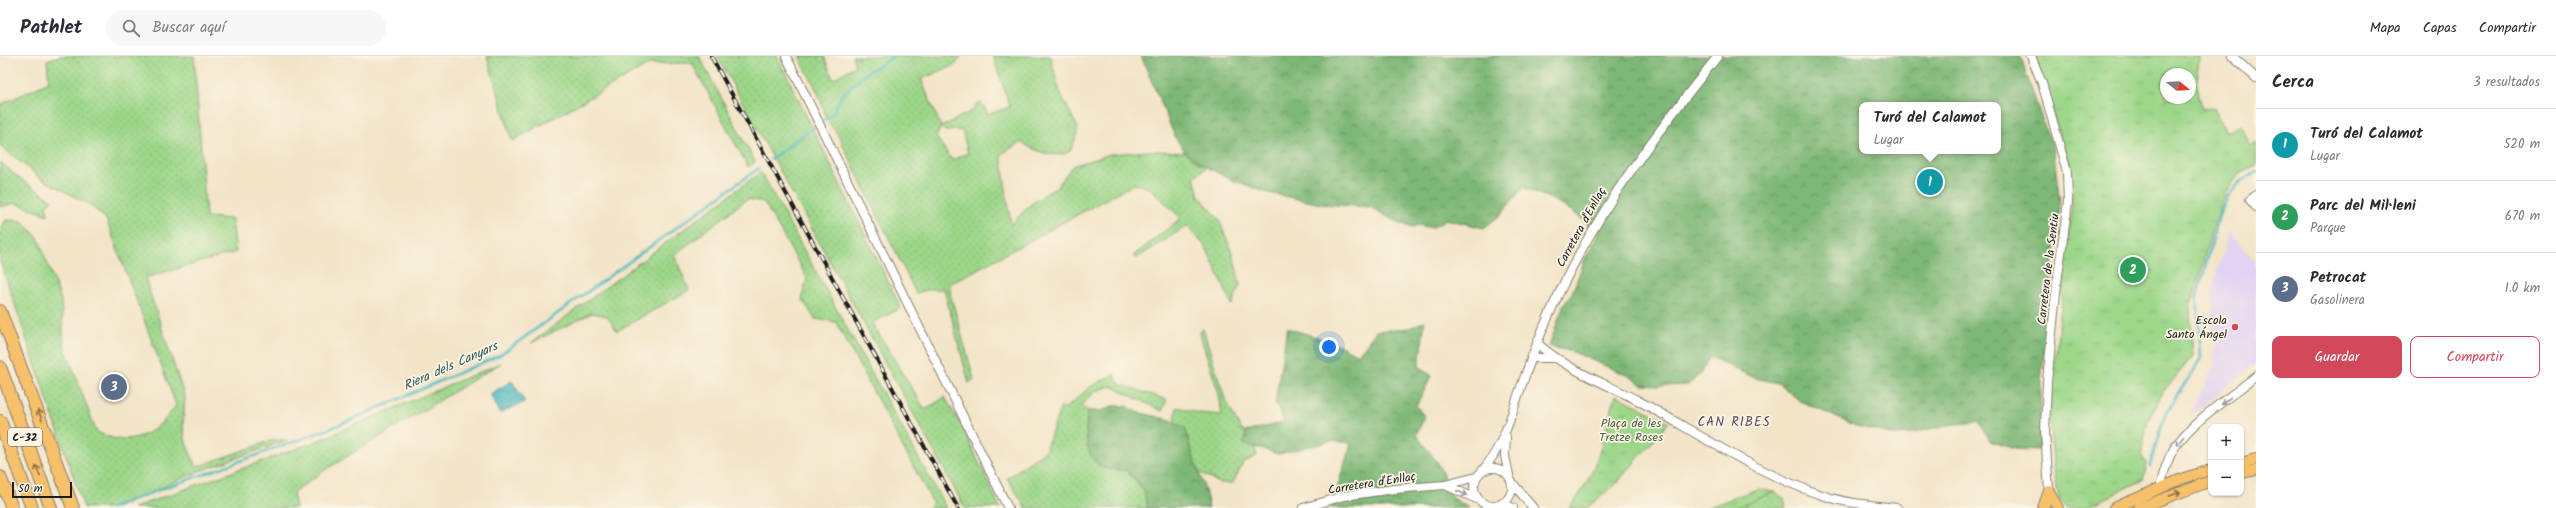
<!DOCTYPE html>
<html lang="es">
<meta charset="utf-8">
<style>
:root{--surface:#fff;--page:#f7f7f7;--text:#2b2b33;--muted:#7c7c81;--line:#e1e1e2;--accent:#d1495b}
body{margin:0;font-family:Kalam,sans-serif;background:var(--page);color:var(--text)}
.controls{position:absolute;right:12px;bottom:12px;display:grid;overflow:hidden;border-radius:8px;box-shadow:0 1px 3px #0004}
.controls button{width:36px;height:36px;display:grid;place-items:center;padding:0;border:0;border-bottom:1px solid var(--line);background:var(--surface);color:var(--text);font:20px sans-serif}
.compass{position:absolute;left:2160px;top:12px;width:36px;height:36px;border-radius:50%;background:var(--surface);box-shadow:0 1px 3px #0004;rotate:108deg}
.scale{position:absolute;left:12px;bottom:10px;width:60px;box-sizing:border-box;padding-left:4px;border:2px solid #1c1c1c;border-top:0;font-size:11px;line-height:14px;white-space:nowrap;color:#1c1c1c;-webkit-text-stroke:3px #fcf5e5;paint-order:stroke}
.you{position:absolute;left:1329px;top:291px;width:14px;height:14px;margin:-10px;border:3px solid #fff;border-radius:50%;background:#1a73e8;box-shadow:0 0 0 6px #1a73e833}
.badge{display:grid;place-items:center;width:26px;height:26px;border-radius:50%;background:var(--accent);color:#fff;font-size:13px;font-weight:700}
.pin{position:absolute;translate:-50% -50%;border:2px solid #fff;box-shadow:0 1px 4px #0006}
.popup{position:absolute;left:1859px;top:46px;width:142px;height:52px;box-sizing:border-box;display:grid;place-content:center;border-radius:8px;background:var(--surface);filter:drop-shadow(0 1px 3px #0005);font-size:13px;white-space:nowrap;color:var(--muted)}
.popup b{font-size:15px;color:var(--text)}
.popup::after{content:'';position:absolute;left:50%;top:100%;margin-left:-8px;border:8px solid transparent;border-top-color:var(--surface)}
.list{margin:0;padding:0;list-style:none}
h2{display:flex;justify-content:space-between;align-items:center;height:52px;margin:0;padding:0 16px;font-size:17px}
h2 small{font-size:13px;font-weight:400;color:var(--muted)}
.list li{display:grid;grid-template-columns:26px 1fr auto;gap:12px;align-items:center;box-sizing:border-box;height:72px;padding:0 16px;border-top:1px solid var(--line)}
.list b{display:block;font-size:15px;white-space:nowrap}
.list p{margin:0;font-size:13px;white-space:nowrap;color:var(--muted)}
.list em{font-size:13px;font-style:normal;color:var(--muted)}
.actions{display:flex;gap:8px;padding:12px 16px}
.actions a{flex:1;padding:9px 0;border:1px solid var(--accent);border-radius:8px;text-align:center;font-size:14px;color:var(--accent)}
.actions .main{background:var(--accent);color:#fff}
.icon{flex:none;width:22px;height:22px;fill:none;stroke:currentColor;stroke-width:2;stroke-linecap:round;stroke-linejoin:round}
.map{position:relative;flex:none;width:2256px;height:452px;overflow:hidden}
header{display:flex;align-items:center;gap:24px;box-sizing:border-box;height:56px;padding:0 20px;background:var(--surface);border-bottom:1px solid var(--line)}
header strong{font-size:19px}
nav{display:flex;gap:22px;margin-inline-start:auto;font-size:14px}
.search{width:280px;height:36px;background:var(--page);display:flex;align-items:center;gap:10px;box-sizing:border-box;padding:0 14px;border-radius:22px;color:var(--muted);font-size:15px}
main{display:flex}
aside{flex:1;background:var(--surface)}
.map>svg:first-child{display:block}
.built{fill:#e3d3f2}
.grass{fill:url(#grass-dots);stroke:#5c7a53;fill-rule:evenodd}
.forest{fill:url(#forest-crowns);stroke:#4d6a49;fill-rule:evenodd}
.park{fill:url(#park-tufts);stroke:#5c7a53;fill-rule:evenodd}
.water{fill:url(#water-waves);stroke:#336a6e}
.lines{fill:none;stroke-linecap:round;stroke-linejoin:round}
.stream{stroke:#4ab9c1;stroke-width:2.5}
.minor-casing{stroke:#878072;stroke-width:10}
.major-casing{stroke:#878072;stroke-width:12}
.highway-casing{stroke:#878072;stroke-width:14}
.minor{stroke:#fff;stroke-width:8}
.major{stroke:#f7c06b;stroke-width:10}
.highway{stroke:#f7c06b;stroke-width:12}
.rail-casing{stroke:#1c1c1c;stroke-width:4}
.rail{stroke:#fcf5e5;stroke-width:2.5;stroke-dasharray:8;stroke-linecap:butt}
.oneway{stroke:#999}
.oneway2{stroke:#8a6e44}
.poi-dot{fill:#d1495b;stroke:#fcf5e5;stroke-width:1.5}
.labels{text-anchor:middle;stroke-width:3.5;stroke-linejoin:round;paint-order:stroke}
.shield{fill:#fcf5e5;stroke:#5f5d58;stroke-width:1}
.shield-label{font-size:11px;font-weight:bold;fill:#1c1c1c}
.street-label{font-size:12px;fill:#1c1c1c;stroke:#fcf5e5}
.poi-label{font-size:12px;fill:#1c1c1c;stroke:#fcf5e5;text-anchor:end}
.park-label{font-size:12px;fill:#495d42;stroke:#fcf5e5}
.water-label{font-size:13px;font-style:italic;fill:#2e5b5e;stroke:#fcf5e5}
.neighbourhood-label{font-size:13px;letter-spacing:1px;fill:#5b475c;stroke:#fcf5e5}
</style>
<header>
<strong>Pathlet</strong>
<div class="search"><svg class="icon" aria-label="search" viewBox="0 0 24 24"><circle cx="10" cy="10" r="6"/><path d="M15 15l6 6"/></svg>Buscar aquí</div>
<nav><a>Mapa</a><a>Capas</a><a>Compartir</a></nav>
</header>
<main>
<div class="map">
<svg width="2256" height="452" viewBox="0 0 2256 452">
<defs>
<pattern id="grass-dots" width="8" height="8" patternUnits="userSpaceOnUse"><rect width="8" height="8" fill="#9dd78a"/><path d="M2 2h.1M6 6h.1" fill="none" stroke="#87b876" stroke-width="1.8" stroke-linecap="round"/></pattern>
<pattern id="forest-crowns" width="20" height="18" patternUnits="userSpaceOnUse"><rect width="20" height="18" fill="#7eb876"/><path d="M2 6a3 3 0 1 1 6 0M12 15a3 3 0 1 1 6 0" fill="none" stroke="#669560"/></pattern>
<pattern id="park-tufts" width="24" height="20" patternUnits="userSpaceOnUse"><rect width="24" height="20" fill="#9dd78a"/><path d="M3 7l-1-3M5 7V3M7 7l1-3M15 17l-1-3M17 17v-4M19 17l1-3" fill="none" stroke="#87b876"/></pattern>
<pattern id="water-waves" width="16" height="10" patternUnits="userSpaceOnUse"><rect width="16" height="10" fill="#4ab9c1"/><path d="M0 5q4-4 8 0t8 0" fill="none" stroke="#409ea5"/></pattern>
</defs>
<rect width="100%" height="100%" fill="#fcf5e5"/>
<filter id="ink" filterUnits="userSpaceOnUse"><feTurbulence type="fractalNoise" baseFrequency=".025" numOctaves="2"/><feDisplacementMap in="SourceGraphic" scale="8" xChannelSelector="R" yChannelSelector="G"/><feConvolveMatrix kernelMatrix="1 2 1 2 8 2 1 2 1" color-interpolation-filters="sRGB"/></filter>
<filter id="wash" filterUnits="userSpaceOnUse"><feTurbulence type="fractalNoise" baseFrequency=".012" numOctaves="4" result="noise"/><feDisplacementMap in="SourceGraphic" scale="16" xChannelSelector="R" yChannelSelector="G"/><feGaussianBlur stdDeviation="0.9" result="paint"/><feColorMatrix in="noise" values="0 0 0 0 0 0 0 0 0 0 0 0 0 0 0 0 0 1.4 0 .05"/><feComposite in="paint" operator="in"/></filter>
<g filter="url(#wash)">
<rect width="100%" height="100%" fill="#f2e4c7"/>
<path class="built" d="M2229,175L2256,207V307L2188,362L2213,312L2216,289L2212,234Z"/>
<path class="grass" d="M60,0H194L206,161L232,163L236,196L145,222L185,342L183,369L186,387L196,411L273,384H288L199,415L116,452H84L0,205V174L6,164L22,165L38,182L61,244L64,289L96,375C127,394 158,378 176,349L106,163L89,148L40,122L0,89V49L49,26L47,4Z
M487,0H699L755,106L748,111L692,7L650,8L512,85Z
M717,0H777L901,252L872,267L925,354L945,341L967,381L1000,452H965Z
M799,0H824L833,23L855,10L852,0H961L955,9L921,23L941,71L974,54L976,48L981,46L988,58L1010,51L993,0H1050L1060,37L1078,72C1076,78 1075,87 1071,93C1062,106 1032,94 1022,86L1001,98L1011,169L1031,148L1058,130L1072,110L1110,98L1149,95L1200,96L1212,107L1194,121L1199,140L1219,163L1234,202L1240,229L1232,249L1206,191L1187,170L1137,202L1133,200L1181,162L1150,132L1134,128L950,228V237L974,323L969,327L944,233H931L916,237L836,75C826,67 825,56 821,45C816,30 806,15 799,0ZM941,71L945,75L962,74L968,97L952,104L936,81Z
M0,106L19,122L52,144L46,149L48,159L15,147L0,151Z
M761,116L946,452H928L933,447L836,266L815,263L802,243L807,222L764,146L747,143L674,199L689,234L617,275L607,260L592,257L531,287Z
M1203,273L1225,343L1241,374L1251,378L1257,400L1243,406L1233,427H1219L1196,414L1174,369L1177,351L1199,357L1222,359L1219,338L1201,282L1200,275Z
M501,307L325,414L293,437L296,452H133L312,387Z
M1114,318L1119,328L1167,344L1162,355L1111,330L1096,335L1082,349L1092,359L1146,439L1151,452H1026L1007,422L1045,395L1061,351L1066,352L1090,331Z
M1774,436L1784,442L1786,452H1734Z"/>
<path class="forest" d="M1141,0H2020L2046,75L2053,90L2060,147L2041,325L2039,394L2015,393L1990,385L1979,366L1946,369L1911,378L1894,379L1856,370L1800,345L1778,327L1755,322L1710,301L1699,319L1688,329L1659,330L1643,329L1627,319L1573,296L1549,290L1563,250L1572,237L1585,203L1599,177C1572,154 1557,143 1523,132L1499,160L1484,172L1446,163L1432,172L1418,169L1413,171L1393,164L1370,151L1321,148L1265,136L1230,123L1199,107L1186,97L1176,83ZM1862,49H1998V95H1862Z
M1425,265L1419,310L1432,320L1416,350L1425,361L1416,379L1438,407L1453,442L1469,452H1331L1351,387L1331,385L1279,398L1244,388L1246,376L1284,366L1275,347L1287,272L1333,286L1358,299L1376,275L1409,272Z
M1112,350H1127L1136,356L1171,364L1186,373C1190,400 1205,424 1209,452H1148L1143,433L1126,414C1119,414 1111,414 1104,412C1084,404 1084,372 1088,355H1101Z"/>
<path class="park" d="M2034,0H2199L2197,30L2202,53L2214,52L2225,76L2240,70L2250,90L2256,86V109L2240,117L2225,138L2212,175L2190,252L2193,300L2163,336L2148,364L2141,399L2147,408L2143,424L2086,452H2066L2059,443L2054,414L2049,362L2073,138L2069,107ZM2166,18H2190V42H2166Z
M1616,339L1669,366L1616,428L1587,452H1569C1597,420 1604,379 1616,339Z
M1758,433L1774,436L1734,452H1706Z"/>
<path class="water" d="M512,325L525,346L500,357L490,338Z"/>
<g class="lines">
<path class="stream" d="M771,103L833,57L841,40L865,18L895,0
M2150,410L2159,377L2170,351L2201,302L2197,240L2219,160L2228,140L2239,127L2256,115
M110,452L337,370L500,299L759,112"/>
</g>
</g>
<g filter="url(#ink)">
<g class="lines">
<defs>
<path id="minor" d="M786,0L1008,452
M2031,0L2042,27L2067,116L2068,146L2057,227L2047,326L2045,375L2049,435
M2232,0L2256,22
M2256,139L2250,144L2256,151
M1537,287C1565,313 1603,326 1637,344C1696,376 1761,420 1825,440C1848,448 1873,449 1897,452
M1531,302H1553
M1506,381L1505,400L1509,419
M1474 431a19 19 0 1 1 38 0a19 19 0 1 1-38 0Z
M1482,415C1506,387 1512,354 1525,320C1536,288 1549,257 1564,227C1605,144 1660,72 1718,0
M1511,425L1533,452
M1445,429L1479,444
M2160,432C2163,418 2167,403 2175,391C2193,364 2231,341 2256,320
M1502,447L1513,452
M1303,452L1344,440L1394,433L1445,429L1476,421"/>
<path id="major" d="M2241,407L2256,403
M2241,417L2256,414
M2049,435L2058,452
M2043,452L2049,435
M2114,452L2184,422L2211,414
M2139,452L2211,425"/>
<path id="highway" d="M0,255L73,452
M0,311L51,452
M0,365L32,452
M0,421L12,452"/>
</defs>
<use href="#minor" class="minor-casing"/>
<use href="#major" class="major-casing"/>
<use href="#highway" class="highway-casing"/>
<use href="#minor" class="minor"/>
<use href="#major" class="major"/>
<use href="#highway" class="highway"/>
<defs>
<path id="rail" d="M711,0L958,452"/>
</defs>
<use href="#rail" class="rail-casing"/>
<use href="#rail" class="rail"/>
</g>
<defs><path id="oneway-shaft" d="M-6 0H5M1.5-3L5.5 0L1.5 3" fill="none" stroke-width="1.6" stroke-linecap="round" stroke-linejoin="round"/></defs>
<g class="oneway">
<use href="#oneway-shaft" transform="translate(2226 345) rotate(141)"/>
<use href="#oneway-shaft" transform="translate(2180 385) rotate(131)"/>
<use href="#oneway-shaft" transform="translate(1462 437) rotate(23)"/>
</g>
<g class="oneway2">
<use href="#oneway-shaft" transform="translate(40 359) rotate(-111)"/>
<use href="#oneway-shaft" transform="translate(38 415) rotate(-110)"/>
<use href="#oneway-shaft" transform="translate(2175 438) rotate(-20)"/>
</g>
</g>
<circle class="poi-dot" cx="2235" cy="271" r="4"/>
<g class="labels">
<rect class="shield" x="8" y="372" width="34" height="18" rx="3"/>
<g class="shield-label">
<text x="25" y="385">C-32</text>
</g>
<g class="street-label">
<text transform="translate(1581 171) rotate(-61)" y="4">Carretera d'Enllaç</text>
<text transform="translate(2048 213) rotate(-83)" y="4">Carretera de la Sentiu</text>
<text transform="translate(1372 427) rotate(-9)" y="4">Carretera d'Enllaç</text>
</g>
<g class="poi-label">
<text x="2227" y="268">Escola<tspan x="2227" dy="14">Santo Ángel</tspan></text>
</g>
<g class="park-label">
<text x="1631" y="371">Plaça de les<tspan x="1631" dy="14">Tretze Roses</tspan></text>
</g>
<g class="water-label">
<text transform="translate(450 309) rotate(-24)" y="5">Riera dels Canyars</text>
</g>
<g class="neighbourhood-label">
<text x="1734" y="370">CAN RIBES</text>
</g>
</g>
</svg>
<div class="controls">
<button>+</button>
<button>−</button>
</div>
<svg class="compass" viewBox="-18 -18 36 36"><path d="M0-13l5 13h-10z" fill="#e53935"/><path d="M0 13l5-13h-10z" fill="#7c7c81"/></svg>
<div class="scale">50 m</div>
<div class="you"></div>
<div class="pin badge" style="left:1930px;top:126px;background:#0f9aa8">1</div>
<div class="popup"><b>Turó del Calamot</b>Lugar</div>
<div class="pin badge" style="left:2133px;top:214px;background:#2e9e5b">2</div>
<div class="pin badge" style="left:114px;top:331px;background:#5c6f8a">3</div>
</div>
<aside>
<h2>Cerca<small>3 resultados</small></h2>
<ul class="list">
<li><span class="badge" style="background:#0f9aa8">1</span><div><b>Turó del Calamot</b><p>Lugar</p></div><em>520 m</em></li>
<li><span class="badge" style="background:#2e9e5b">2</span><div><b>Parc del Mil·leni</b><p>Parque</p></div><em>670 m</em></li>
<li><span class="badge" style="background:#5c6f8a">3</span><div><b>Petrocat</b><p>Gasolinera</p></div><em>1.0 km</em></li>
</ul>
<div class="actions"><a class="main">Guardar</a><a>Compartir</a></div>
</aside>
</main>
